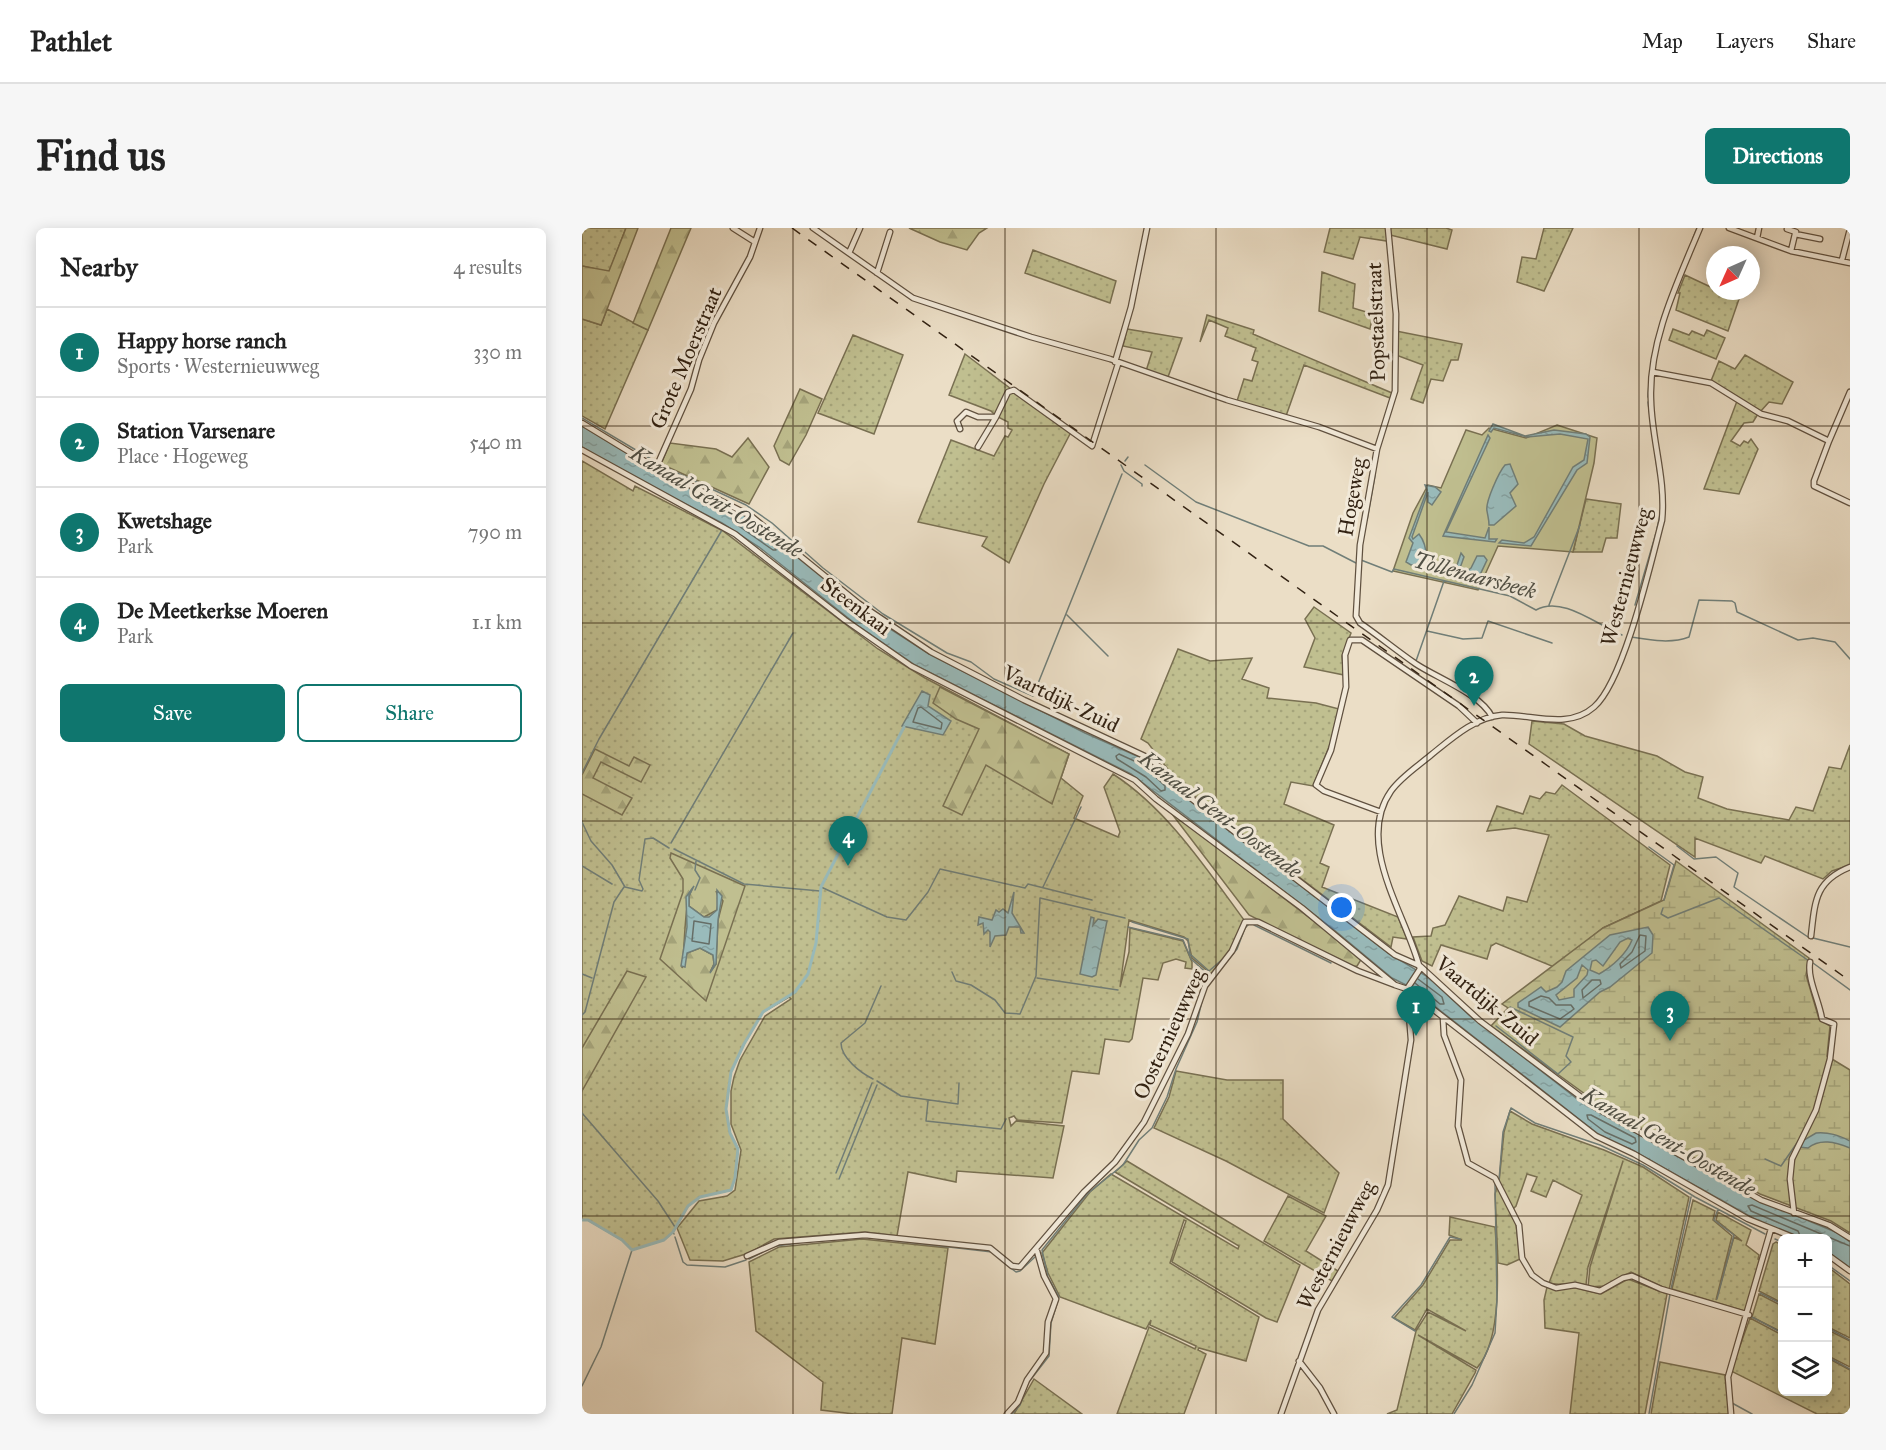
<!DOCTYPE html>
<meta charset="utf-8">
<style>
:root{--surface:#fff;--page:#f6f6f6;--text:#222;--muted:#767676;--line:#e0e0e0;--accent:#0f766e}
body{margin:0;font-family:"IM FELL Great Primer",serif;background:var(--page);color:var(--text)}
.controls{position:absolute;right:18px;bottom:18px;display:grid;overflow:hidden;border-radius:9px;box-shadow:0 3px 15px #0003}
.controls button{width:54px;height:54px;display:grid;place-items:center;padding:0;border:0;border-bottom:2px solid var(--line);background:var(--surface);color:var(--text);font:30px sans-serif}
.compass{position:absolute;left:1124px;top:18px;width:54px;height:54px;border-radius:50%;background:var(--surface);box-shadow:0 3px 15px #0003;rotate:225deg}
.you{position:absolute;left:760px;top:680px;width:21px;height:21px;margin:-15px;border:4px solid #fff;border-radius:50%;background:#1a73e8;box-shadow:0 0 0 9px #1a73e833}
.badge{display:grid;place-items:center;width:39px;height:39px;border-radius:50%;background:var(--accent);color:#fff;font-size:20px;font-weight:700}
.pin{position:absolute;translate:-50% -50px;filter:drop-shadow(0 2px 3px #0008)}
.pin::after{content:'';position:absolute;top:32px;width:21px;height:18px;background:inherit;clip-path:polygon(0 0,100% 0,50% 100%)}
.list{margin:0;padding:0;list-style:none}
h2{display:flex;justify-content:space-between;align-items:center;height:78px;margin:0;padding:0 24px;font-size:26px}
h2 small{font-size:20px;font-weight:400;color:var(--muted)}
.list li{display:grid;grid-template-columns:39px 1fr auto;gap:18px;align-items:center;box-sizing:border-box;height:90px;padding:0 24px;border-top:2px solid var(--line)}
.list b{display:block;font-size:22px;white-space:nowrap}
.list p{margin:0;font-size:20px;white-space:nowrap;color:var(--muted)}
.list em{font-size:20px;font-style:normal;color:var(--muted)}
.actions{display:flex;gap:12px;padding:18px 24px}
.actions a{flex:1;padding:14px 0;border:2px solid var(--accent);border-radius:9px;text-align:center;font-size:21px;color:var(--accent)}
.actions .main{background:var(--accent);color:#fff}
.icon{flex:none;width:33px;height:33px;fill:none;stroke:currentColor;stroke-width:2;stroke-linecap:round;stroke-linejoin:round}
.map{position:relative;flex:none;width:1268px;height:1186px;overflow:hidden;border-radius:9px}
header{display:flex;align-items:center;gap:36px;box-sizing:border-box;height:84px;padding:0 30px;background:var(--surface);border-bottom:2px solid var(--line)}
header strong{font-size:28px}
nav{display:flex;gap:33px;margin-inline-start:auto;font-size:21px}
.intro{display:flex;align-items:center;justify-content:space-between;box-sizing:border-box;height:144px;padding:0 36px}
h1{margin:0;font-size:42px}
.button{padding:15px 27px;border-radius:9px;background:var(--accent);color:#fff;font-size:21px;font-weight:700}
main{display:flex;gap:36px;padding:0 36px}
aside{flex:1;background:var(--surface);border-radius:9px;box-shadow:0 3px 15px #0003}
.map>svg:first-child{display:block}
.grass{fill:url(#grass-dots);stroke:#797052;stroke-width:1.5}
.forest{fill:url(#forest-firs);stroke:#797052;stroke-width:1.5;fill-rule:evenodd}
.wetland{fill:url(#wetland-marsh);stroke:#797052;stroke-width:1.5}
.garden{fill:#c0bf90;stroke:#797052;stroke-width:1.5}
.water{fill:url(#water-ripples);stroke:#707e78;stroke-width:1.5;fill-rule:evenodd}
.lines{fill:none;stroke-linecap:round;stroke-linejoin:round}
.shore{stroke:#666e67;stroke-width:1.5}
.stream{stroke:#707e78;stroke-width:1.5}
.canal{stroke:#9bb;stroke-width:3}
.minor-casing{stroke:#605140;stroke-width:7}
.minor{stroke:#f2eada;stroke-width:4.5}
.rail{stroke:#322213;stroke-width:1.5;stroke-dasharray:10 10;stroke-linecap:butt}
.grid{fill:none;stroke:#322213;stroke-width:1.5;stroke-opacity:0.55}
.labels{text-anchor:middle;stroke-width:6;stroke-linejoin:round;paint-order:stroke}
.street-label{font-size:21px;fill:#322213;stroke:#f2eada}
.water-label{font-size:22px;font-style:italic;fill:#515045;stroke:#f2eada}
</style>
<header>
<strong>Pathlet</strong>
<nav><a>Map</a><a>Layers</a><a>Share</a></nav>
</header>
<div class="intro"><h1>Find us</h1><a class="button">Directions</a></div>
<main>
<aside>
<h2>Nearby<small>4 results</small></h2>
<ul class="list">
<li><span class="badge">1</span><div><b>Happy horse ranch</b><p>Sports · Westernieuwweg</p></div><em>330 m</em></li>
<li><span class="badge">2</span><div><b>Station Varsenare</b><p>Place · Hogeweg</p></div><em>540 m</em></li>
<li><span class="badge">3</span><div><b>Kwetshage</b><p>Park</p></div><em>790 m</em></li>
<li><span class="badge">4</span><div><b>De Meetkerkse Moeren</b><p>Park</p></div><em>1.1 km</em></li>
</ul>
<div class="actions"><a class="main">Save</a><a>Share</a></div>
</aside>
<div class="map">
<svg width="1268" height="1186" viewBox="0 0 1268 1186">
<defs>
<pattern id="grass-dots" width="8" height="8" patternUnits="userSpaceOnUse" patternTransform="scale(1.5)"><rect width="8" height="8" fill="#c0bf90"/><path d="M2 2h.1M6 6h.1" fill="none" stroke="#a5a47b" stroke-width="1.8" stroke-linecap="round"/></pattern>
<pattern id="forest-firs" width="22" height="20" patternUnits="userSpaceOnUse" patternTransform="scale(1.5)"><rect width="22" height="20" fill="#c0bf90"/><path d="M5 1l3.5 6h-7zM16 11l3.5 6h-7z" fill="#a5a47b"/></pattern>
<pattern id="wetland-marsh" width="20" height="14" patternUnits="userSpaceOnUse" patternTransform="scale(1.5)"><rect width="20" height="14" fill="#c0bf90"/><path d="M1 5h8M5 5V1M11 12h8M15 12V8" fill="none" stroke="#a5a47b"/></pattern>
<pattern id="water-ripples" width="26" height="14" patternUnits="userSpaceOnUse" patternTransform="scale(1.5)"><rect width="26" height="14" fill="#9bb"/><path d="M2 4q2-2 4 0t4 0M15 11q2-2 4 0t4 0" fill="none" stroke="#84a0a0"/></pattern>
</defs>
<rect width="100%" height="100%" fill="#ebdec6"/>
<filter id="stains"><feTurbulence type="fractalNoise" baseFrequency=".00333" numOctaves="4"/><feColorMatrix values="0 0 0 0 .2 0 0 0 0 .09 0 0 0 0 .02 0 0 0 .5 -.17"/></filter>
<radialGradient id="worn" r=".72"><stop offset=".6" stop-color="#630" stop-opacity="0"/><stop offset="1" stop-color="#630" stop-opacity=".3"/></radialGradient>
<path class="grass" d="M0,0H44L27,44L0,38Z
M748,0H804L805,13L778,9L771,31L742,24Z
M808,0H864L870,2L865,21L808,7Z
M962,0H991L962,63L935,54L940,29L954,31Z
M451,22L534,53L528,75L443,45Z
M740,44L773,56L771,80L791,86L788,101L737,83Z
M1103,47L1133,61V63L1157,71L1146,103L1094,82L1098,65H1096Z
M25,81L66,102L23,201L0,188V91L19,97Z
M625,87L672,102L671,106L810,165L808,170L722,137L704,188L655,173L662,151L670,153L676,134L670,132L674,120L643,108L646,100L627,92L618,114Z
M545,101L600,110L586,149L564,143L570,124L541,118Z
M1091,101L1107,107L1110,103L1122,108L1125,102L1143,110L1134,131L1087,112Z
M814,103L880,116L876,132H869L861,153L849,151L841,175L829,171L841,137L814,127Z
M271,107L321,127L292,206L236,185Z
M383,126L429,161L413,187L409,183L367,167Z
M1163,127L1211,154L1200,176L1187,174L1178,184L1129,153L1137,133L1153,141Z
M430,163L489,204L462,256L427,335L400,318L405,309L336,294L369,212L412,228L423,208L426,209L430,202L426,200V194L416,189L425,168Z
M1155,173L1176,186L1171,194L1162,195L1149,213L1158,218L1162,213L1166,215L1169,211L1176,221L1157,266L1122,261Z
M0,233L51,263L53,258L141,303L296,421L343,450L487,526L479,550L501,568L492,590L536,609L538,604L522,559L531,546C585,581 624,640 662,692L646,726L629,746L610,730L606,713L602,709L547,692L538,759L547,724L548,700L601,713L610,734V741L603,740L604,734L594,731L581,735L576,752L561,750L550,811L547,814L523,811L517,846L490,843L480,895L435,892L432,888L427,890L429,898L434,893L482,898L471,950L375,943L374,954L326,944L315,1008L283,1004L192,1011L167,1025L141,1033L108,1032L95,1000L117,973L145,968L153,962L159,922L149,896V863L152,849L158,832L183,788L209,771L207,769L181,784L162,816L149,844L144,881L148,905L156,921L153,950L149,962L118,969L106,978L91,1004L82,1012L50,1022L40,1012L6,992H0Z
M1004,271L1039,276L1035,310H1024L1020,324H991Z
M732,379L769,405L760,428L762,447L722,439L733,410L723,391Z
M596,421L628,433L670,430L660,451L687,460L685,470L734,475L757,481L749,514L731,558L709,554L702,576L752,597L738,635L747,639L740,659L816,689L825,711L811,709L809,719L633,585L594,552L566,515L559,511Z
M950,493L982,496L1003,508L1075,528L1103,544L1121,549L1116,570L1145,581L1207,592L1214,579L1231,583L1247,539L1259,541L1268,517V637L1250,643L1241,651L1183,628L1179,635L1113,610V629L947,516Z
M980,557L1088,637L1079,673L1021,700L972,739L914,715L909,718L905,731L859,717L850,738L840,733L831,709L849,708L851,700L863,697L877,668L921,683L925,669L945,674L967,607L933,600L905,603L915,578L941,586L948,568L958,571L964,564L973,566Z
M594,843L645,852H701V891L757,945L742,985L644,933L572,900L587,869Z
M928,883L950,896L1022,922L1061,939L1107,969L1087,1062L1049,1044L1022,1058L1006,1059L1008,1039L1041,933L1006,1039L1004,1057C991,1052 981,1059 967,1055L1000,967L971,952L964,969L949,963L955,949L945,946L934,978L931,981L917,954L922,904Z
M545,933L718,1037L695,1094L684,1090L590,1034L604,993L602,992L588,1035L677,1089L664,1133L617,1120L616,1122L624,1126L602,1186H535L567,1099L613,1121L614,1118L568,1097L569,1092L564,1101L478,1069L466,1045L460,1025L508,964L529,946L656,1021L657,1018L533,944Z
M915,958L934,996L938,1031L925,1037L916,1035L913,966Z
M706,968L744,988L724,1023L756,1043L750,1053L682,1013Z
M1111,972L1133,983L1131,992L1150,1008L1134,1072L1152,1009L1160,1013L1134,992L1136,984L1169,1002L1164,1017L1177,1027L1176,1031L1180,1033L1163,1083L1090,1061Z
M868,989L913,999C916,1037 921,1111 895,1140L836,1107L894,1142L893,1145L870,1186H805L815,1182L834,1103L846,1084L884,1103L845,1081L833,1102L812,1090L841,1057L868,1012H880L867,1007Z
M280,1011L366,1020L353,1116L320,1110L310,1186H272L239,1182L241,1154L174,1103L167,1034L197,1019Z
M1194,1014L1200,1017V1075L1177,1063L1191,1016Z
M1246,1039L1268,1056V1110L1246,1099Z
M1046,1051L1085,1066L1063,1186H988L997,1105L963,1100L962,1072L965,1059L995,1060L1019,1066Z
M1177,1066L1200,1078V1104L1170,1089Z
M1168,1090L1200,1107V1164H1246V1130L1268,1142V1186H1235L1149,1143Z
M1246,1102L1268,1113V1139L1246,1128Z
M1078,1134L1143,1147L1147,1186H1069Z
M452,1151L500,1186H432Z"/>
<path class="forest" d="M44,0H56L19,97L0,91V38L27,43Z
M89,0H109L66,102L51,95Z
M327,0H405L397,5L385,22L358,14Z
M218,161L240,171L224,207L207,237L198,232L192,218Z
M166,210L187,239L167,276L79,236L88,215L134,221L150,229Z
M358,459L487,526L470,576L404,537L380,587L361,578L397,501L374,491L351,475Z
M13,521L47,538L52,529L68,537L59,554L19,534L11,550L50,570L40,587L0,566V547Z
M587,582L780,730L775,738L770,739L667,687Z
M89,625L163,658L124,773L78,731L101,664V651L88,630ZM110,661L107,668V678L122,689L135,682L137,671L134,663L141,673L136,692L134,736L128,744L132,736L131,727L118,720L105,725L100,740C103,720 102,675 110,661Z
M45,743L64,749L0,863V820Z"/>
<path class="wetland" d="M1094,633L1227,730L1224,747L1237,791L1248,798L1245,828L1268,842V1005L1249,993L1178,966L1021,879L909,798L926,780L920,776L1021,700L1082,672Z"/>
<path class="garden" d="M975,197L1015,210L1012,235L991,324L916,318L896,362L811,343L831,285L846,257L859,260L884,202L900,207L907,200L944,210Z"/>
<path class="water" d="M911,196L943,208L972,202L1004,206L1008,209L1005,235L995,242L949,318L917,315L920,312L942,315L952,309L991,239L1002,232L1006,211L978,206L945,209L912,200L909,204L907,203Z
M0,198L90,252L169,291L294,392L349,427L503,505L564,532L610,574L806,725L846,749L887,787L998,873L1162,966L1256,1005L1268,1014V1040L1246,1025V1010H1219L1178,994L1050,922L1020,909L828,759L810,750L751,701L549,546L333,437L275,397L177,319L140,295L49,248L0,219Z
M906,207L908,210L864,304L903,310L907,299V311H915L913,314L861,308Z
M928,236L936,256L928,265L934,278L912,297H907C907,292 906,289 905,283C903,274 917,244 923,237Z
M843,257L853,259L859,264L850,277L846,274V264L830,309L831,311L837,306C844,315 845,324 844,335L829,337L824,334L831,315L827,310L845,262Z
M879,325L882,329L878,340L885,343L889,340L895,328H902L905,332L896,351L892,352L872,346Z
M340,463L348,467L346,478L369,493L361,507L320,498Z
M112,658L107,668V678L122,689H127L135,682V662L140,668L136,692L134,736L128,745L132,736L131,727L118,720L105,725L103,739L99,738L105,699L104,669Z
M432,664L430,685L442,705H439L438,699H427L424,707L413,708L408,719V704L406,702L402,706L401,695L396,697L397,689L410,692L414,682L417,684L421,681L426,685Z
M509,689L512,690L511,697L516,691L525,693L514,747L510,749L498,746Z
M1066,699L1071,707L1070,725L1028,759L1018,764L978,799L936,779V775L959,759L964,764L975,759L980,754L984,743L1028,707ZM1046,710L1050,712C1045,725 1030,739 1017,746L1008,742L1010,733L1014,732L1021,738L1038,714ZM1000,737L1006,742L1005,747L992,761V769L977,772L974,767L995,750Z
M1234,905C1247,904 1256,907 1268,913V920C1253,914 1238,910 1226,920L1217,919L1222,912Z"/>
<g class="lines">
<path class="shore" d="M154,289L191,315L194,322H191L151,294L150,290Z
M339,479L360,495L359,501L331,494L336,480Z
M537,526L561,537L583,558V562L579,563L564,549L535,531L534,528Z
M112,693L129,696L127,716L110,713Z
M1058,707L1064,708L1063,723L1039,740L1038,736L1050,724Z
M1010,752H1018L1019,756L1001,770L1000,762Z
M833,755L858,776H862L860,769L836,751
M959,768L967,770L974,777H989L992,781L978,791L947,778V774Z
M1009,887L1053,910L1054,914L1050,916L1023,904L1006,891L1005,887Z
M1219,1010L1216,1003L1169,983L1166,978L1170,977L1268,1018"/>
<path class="stream" d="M1111,10L1115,0
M1066,169L1067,155
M1066,174L1076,247
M0,190L74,234
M543,233L546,229
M78,237L164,277L190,295L241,340L301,386L365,425L389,434L412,451L451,468L540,246
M539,237L542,243L560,256V258
M563,237L614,274L727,318H741L774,335
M785,292L793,247
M1075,301L1078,287
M779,332L810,344L812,341L928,368L954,382C980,367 1015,397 1040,407
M967,377L998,297
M1053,377L1074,305
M485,387L526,428
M845,403L881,411L900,410L906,393L970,415
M1049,409C1068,412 1089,416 1107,409L1117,372L1150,373L1153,375L1155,384L1216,412L1231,410L1253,414L1268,431
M834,433L862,353
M0,545L17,511L140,302
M0,594L9,613L30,637L43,659L60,663L61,661L57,652L63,611L71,610L87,620
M89,615L211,405
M1095,618L1112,631L1134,629L1156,645L1152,659L1226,709
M1067,619L1092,637L1082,672
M92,621L162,656L238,663
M0,638L30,656
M239,659L305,689L324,692L346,664L358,641L443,660L446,656L510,672
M461,659L499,579
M113,662L118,650L113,642L114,633
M1081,680L1079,686L1086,690L1137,670L1227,733
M550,694L606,711L608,726L627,743L643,729
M672,697L749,735
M546,699L601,712L609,731L627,747
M1231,710L1268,719
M1231,735L1268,762
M637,743L655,721L663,700L667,696
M370,744L374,753L389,757L413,772L423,785L438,786L454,748L458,670L543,690
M0,746L10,750
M455,750L536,762
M0,787L3,784L32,674L42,659
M914,798L976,846L989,834L984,828L991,809L928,779
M291,851C279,845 259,830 259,815L283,795L299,758
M295,853L319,868L376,876L377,855
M346,873L344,893L419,901L424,891
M0,885L76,973L93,999
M1183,931L1199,938L1217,912
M254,945L290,855
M257,951L295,857
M917,952L921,904L929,880L953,895L1018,917L1061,937L1113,969L1183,1006
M91,1004L92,1006
M93,1009L101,1034L105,1037L143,1039L164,1032
M281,1009L410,1024
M1193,1011L1200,1014
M194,1018L216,1015
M167,1031L187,1021
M425,1037L434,1044L438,1043L454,1028
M1246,1037L1268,1053
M1089,1061L1109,969
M1178,1065L1200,1076
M1135,1071L1152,1007L1132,992L1136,981
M1170,1089L1200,1105
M1246,1100L1268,1112
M833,1103L810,1089L839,1057L868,1009L878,1011
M1246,1129L1268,1141
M0,1158L19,1119L50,1022
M1150,1175L1170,1186
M430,1186L438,1177L446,1155L467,1128L469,1095L477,1069L466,1049L460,1022L505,966L541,937L557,912L570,900L585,869L594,841L615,794L620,773
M872,1186L890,1157L913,1105L915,1071L913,956
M1067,1186L1088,1066"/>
<path class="canal" d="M0,992H6L40,1012L50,1022L82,1012L91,1004L106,978L118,969L149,962L153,950L156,921L148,905L144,881L149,844L162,816L181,784L213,764L226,746L234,715L239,659L322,499"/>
<defs>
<path id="minor" d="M151,0L173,14
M231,0L331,70L449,109L528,131L645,172L737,199L795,221
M806,0L814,86L813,163L795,221L778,317L774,388L778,395C797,408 815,423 834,436C855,450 899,466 910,489
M1147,0L1209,23L1268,35
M1205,1L1214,4L1213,6
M1175,10L1177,0
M1209,23L1213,6L1238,11
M267,25L278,0
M1260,32L1268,1
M295,45L308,4
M533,134L549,79L565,0
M1071,144L1129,155L1179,186L1206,193L1247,213L1232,253V258L1268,275
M414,189L426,164L432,162L510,218L536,136
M0,195L74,240L169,288L276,375L349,424L442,472L569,531L610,571L813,727L838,738L898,793L1011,878L1179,972L1247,997L1268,1010
M378,201L375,193L384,184L396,189H414L396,219
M1247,213L1268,164
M0,222L153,306L263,392L329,438L553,552L574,571L720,680L813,757L825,761L1014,908L1052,926L1166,991L1213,1010
M74,240L109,161L117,132L132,95L168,29L178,0
M799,584L742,563L734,557L749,522L764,459L763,427L768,412H780L877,478L895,495
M1229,708C1233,673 1233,653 1268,639
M861,790L862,807L879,852L876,898L886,935L913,950L937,997L940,1030L950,1047L961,1055L974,1060L993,1057L1018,1063L1041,1050L1050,1048L1079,1061L1167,1087
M1212,985L1208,951L1210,931L1234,882L1248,831L1252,796L1240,791C1237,772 1225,751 1228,734
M1246,1027L1268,1043
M165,1028L197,1014L283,1007L408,1020L430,1038L438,1039L502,964L533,934L562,894L606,806L623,758L650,723L663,694H676L776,743L813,757
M717,1133L738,1160L752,1186
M425,1186L436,1174L445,1152L464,1125L466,1094L474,1071L462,1048L455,1023
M699,1186L736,1082L795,982L806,957L829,812L825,761L838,741C825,688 772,616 809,563C819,549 836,538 849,527C869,511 893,489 920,487C950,486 986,502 1012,479C1042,453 1069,334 1080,292C1084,251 1070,213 1069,173C1066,114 1096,53 1118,0
M1149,1186L1146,1149L1189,1001"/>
</defs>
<use href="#minor" class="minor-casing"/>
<use href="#minor" class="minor"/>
<path class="rail" d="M210,0L1268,753"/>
</g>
<path class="grid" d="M211,0V1186M423,0V1186M634,0V1186M845,0V1186M1057,0V1186M0,198H1268M0,395H1268M0,593H1268M0,791H1268M0,988H1268"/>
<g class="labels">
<g class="street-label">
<text transform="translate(794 94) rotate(-92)" y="7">Popstaelstraat</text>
<text transform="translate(104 130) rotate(-67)" y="7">Grote Moerstraat</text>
<text transform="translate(770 269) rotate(-80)" y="7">Hogeweg</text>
<text transform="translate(1044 349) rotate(-75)" y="7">Westernieuwweg</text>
<text transform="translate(274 378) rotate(37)" y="7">Steenkaai</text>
<text transform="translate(479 471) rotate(26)" y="7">Vaartdijk-Zuid</text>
<text transform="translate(905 773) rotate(40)" y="7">Vaartdijk-Zuid</text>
<text transform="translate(587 806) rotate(-65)" y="7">Oosternieuwweg</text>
<text transform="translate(754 1017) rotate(-62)" y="7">Westernieuwweg</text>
</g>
<g class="water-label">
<text transform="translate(135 273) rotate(31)" y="8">Kanaal Gent-Oostende</text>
<text transform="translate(893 347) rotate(15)" y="8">Tollenaarsbeek</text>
<text transform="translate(639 586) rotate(37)" y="8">Kanaal Gent-Oostende</text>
<text transform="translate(1087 913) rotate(30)" y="8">Kanaal Gent-Oostende</text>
</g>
</g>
<rect width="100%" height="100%" filter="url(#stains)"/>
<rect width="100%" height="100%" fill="url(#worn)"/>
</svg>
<div class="controls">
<button>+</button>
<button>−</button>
<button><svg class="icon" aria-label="layers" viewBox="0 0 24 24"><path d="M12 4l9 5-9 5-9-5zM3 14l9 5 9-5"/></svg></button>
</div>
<svg class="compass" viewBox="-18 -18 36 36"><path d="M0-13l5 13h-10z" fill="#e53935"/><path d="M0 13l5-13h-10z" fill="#767676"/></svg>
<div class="you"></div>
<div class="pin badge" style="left:834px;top:808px">1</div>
<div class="pin badge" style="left:892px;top:478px">2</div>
<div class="pin badge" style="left:1088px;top:813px">3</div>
<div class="pin badge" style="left:266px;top:638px">4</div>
</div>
</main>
